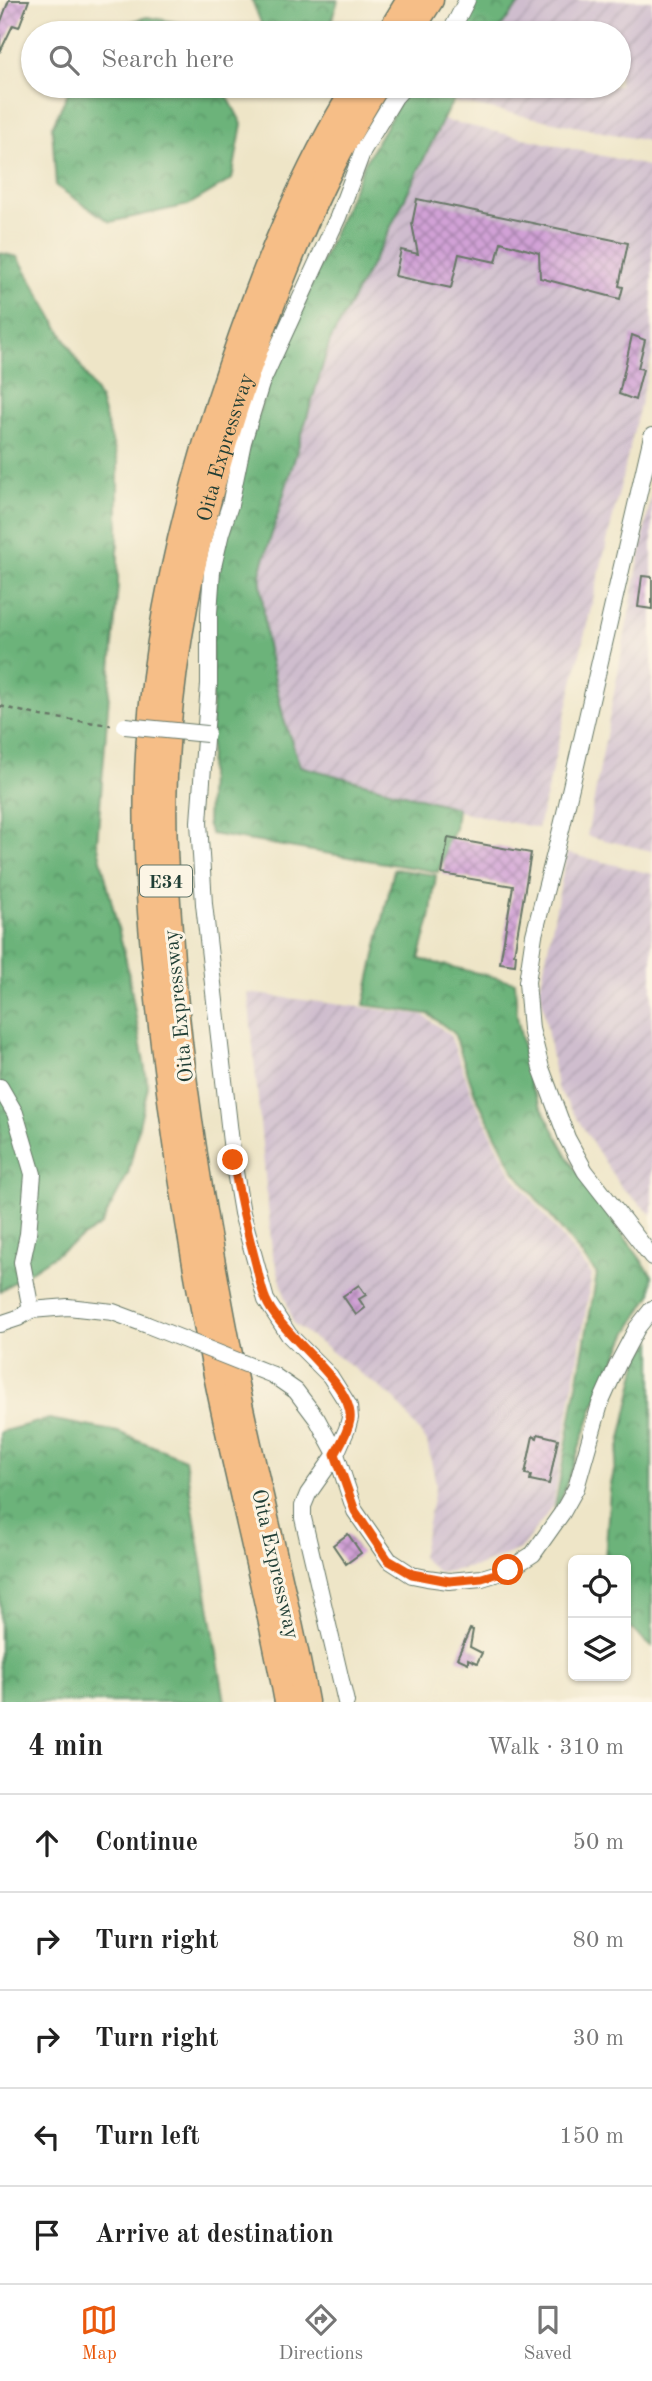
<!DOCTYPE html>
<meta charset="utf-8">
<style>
:root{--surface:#fff;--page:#f6f6f6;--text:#222;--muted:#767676;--line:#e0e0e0;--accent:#ea580c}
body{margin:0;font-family:"Old Standard TT",serif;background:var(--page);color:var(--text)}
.controls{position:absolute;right:21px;bottom:21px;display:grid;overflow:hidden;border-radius:10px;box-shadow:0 2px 5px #0004}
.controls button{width:63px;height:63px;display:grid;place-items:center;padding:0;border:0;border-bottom:2px solid var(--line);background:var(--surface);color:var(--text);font:35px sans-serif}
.stop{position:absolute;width:21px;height:21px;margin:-16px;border:5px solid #ea580c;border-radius:50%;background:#fff}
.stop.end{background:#ea580c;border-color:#fff;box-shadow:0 2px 7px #0008}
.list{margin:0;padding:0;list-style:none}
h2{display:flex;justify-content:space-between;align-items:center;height:91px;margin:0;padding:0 28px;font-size:30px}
h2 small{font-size:23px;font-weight:400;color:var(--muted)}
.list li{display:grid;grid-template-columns:46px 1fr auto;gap:21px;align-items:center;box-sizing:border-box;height:98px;padding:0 28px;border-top:2px solid var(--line)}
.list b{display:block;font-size:26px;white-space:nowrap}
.list em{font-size:23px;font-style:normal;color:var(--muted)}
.icon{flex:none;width:38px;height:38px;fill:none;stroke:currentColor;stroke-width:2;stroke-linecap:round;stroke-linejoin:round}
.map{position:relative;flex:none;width:652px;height:1702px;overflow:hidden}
.search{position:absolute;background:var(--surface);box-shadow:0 2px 5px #0004;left:21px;right:21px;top:21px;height:77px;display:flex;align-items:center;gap:18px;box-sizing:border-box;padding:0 24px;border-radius:38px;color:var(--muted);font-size:26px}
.sheet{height:581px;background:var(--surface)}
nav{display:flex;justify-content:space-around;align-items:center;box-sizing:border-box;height:98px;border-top:2px solid var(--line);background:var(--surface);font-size:19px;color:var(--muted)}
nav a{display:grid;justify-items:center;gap:4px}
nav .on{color:var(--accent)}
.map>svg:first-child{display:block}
.industrial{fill:url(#industrial-furrows)}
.forest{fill:url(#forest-crowns);stroke:#467857;stroke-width:2}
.building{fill:url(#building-cross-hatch)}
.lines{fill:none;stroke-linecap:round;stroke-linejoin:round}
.minor-casing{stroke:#677867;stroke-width:18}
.highway-casing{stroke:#677867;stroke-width:27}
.path{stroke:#677867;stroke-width:2.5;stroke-dasharray:5 5;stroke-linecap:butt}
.minor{stroke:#fff;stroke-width:16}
.highway{stroke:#f6be87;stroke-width:24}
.minor-bridge-casing{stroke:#677867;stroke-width:18;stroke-linecap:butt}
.minor-bridge{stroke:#fff;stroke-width:16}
.route{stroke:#ea580c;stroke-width:9}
.labels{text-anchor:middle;stroke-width:6;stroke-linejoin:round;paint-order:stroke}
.shield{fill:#fcf5e5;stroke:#617469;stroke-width:2}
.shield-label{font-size:19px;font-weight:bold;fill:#1f3d34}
.street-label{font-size:21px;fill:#1f3d34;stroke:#fcf5e5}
</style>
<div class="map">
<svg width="652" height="1702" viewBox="0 0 652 1702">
<defs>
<pattern id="industrial-furrows" width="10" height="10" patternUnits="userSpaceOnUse" patternTransform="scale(1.75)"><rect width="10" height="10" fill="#cfbdce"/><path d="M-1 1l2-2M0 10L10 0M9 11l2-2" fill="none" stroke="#b1a3b2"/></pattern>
<pattern id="forest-crowns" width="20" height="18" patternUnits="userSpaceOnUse" patternTransform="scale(1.75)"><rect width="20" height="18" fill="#6cb37a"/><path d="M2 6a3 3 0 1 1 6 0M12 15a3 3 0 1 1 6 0" fill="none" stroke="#589365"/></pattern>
<pattern id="building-cross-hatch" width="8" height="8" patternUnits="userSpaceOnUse" patternTransform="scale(1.75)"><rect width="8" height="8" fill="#d1a1d6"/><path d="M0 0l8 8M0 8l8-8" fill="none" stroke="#a984ae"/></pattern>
</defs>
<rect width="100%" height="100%" fill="#fcf5e5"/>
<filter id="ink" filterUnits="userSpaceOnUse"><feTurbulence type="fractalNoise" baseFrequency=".0143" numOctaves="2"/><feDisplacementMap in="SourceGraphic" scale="14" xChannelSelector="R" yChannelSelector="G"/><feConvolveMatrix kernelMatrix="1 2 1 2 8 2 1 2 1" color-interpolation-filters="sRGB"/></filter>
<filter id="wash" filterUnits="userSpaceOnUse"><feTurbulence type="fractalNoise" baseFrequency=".00686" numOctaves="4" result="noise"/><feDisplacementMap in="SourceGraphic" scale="28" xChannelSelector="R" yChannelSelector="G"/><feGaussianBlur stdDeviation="1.57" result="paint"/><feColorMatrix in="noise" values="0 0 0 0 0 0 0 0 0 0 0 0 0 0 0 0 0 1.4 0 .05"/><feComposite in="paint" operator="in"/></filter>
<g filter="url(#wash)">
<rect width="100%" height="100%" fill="#eee5c7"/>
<path class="industrial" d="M511,0H652V142L446,100L456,86H619V33H490Z
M430,117L652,167V355L538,828L278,773L244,576L306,368Z
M652,492V851L587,836Z
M567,853L652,874V1215L621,1187L557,1087L540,988Z
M248,993L423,1015L450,1035L474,1099L511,1173L592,1275L553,1506L520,1549L478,1566L439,1573L421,1557L436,1484L427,1442L395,1399L293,1323L272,1251Z"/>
<path class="forest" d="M252,0H338L330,27L316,33H265Z
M474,0H522L496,33H455Z
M147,17L180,23L187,33H109L115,27Z
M71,86H222L242,124L232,179L188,205L110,222L56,186L52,127Z
M414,86H463L447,111L386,237L330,341L260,573L267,645L284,720L300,766L457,808L455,828L438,872L211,834L207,823L212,704V600L242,465L266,390L364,164L404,95Z
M0,253L18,257L100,400L118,462V584L97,843L126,960L148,1086L128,1174L101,1225L0,1291Z
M394,869L436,875L430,919L419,959L515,982L517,1016L531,1088L573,1166L652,1275L651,1295L628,1332L594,1406L559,1505L555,1507L597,1274L514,1171L475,1094L454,1033L428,1014L364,1005Z
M652,1341V1647L626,1624V1560H605L610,1489L639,1358Z
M49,1419L118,1432L185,1459L225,1702H0V1432Z"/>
<g id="blocks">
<path class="building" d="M9,0H29L19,27L13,25L0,52V24Z
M417,199L628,243L619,286L623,287L620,299L540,278L539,253L501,242L496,262L459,254L451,288L395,276L401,250L418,254L412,224Z
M632,335L645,340L638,368L643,369L635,400L619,394Z
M642,576L652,577V609L638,607Z
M448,838L531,853L514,954H516L515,965L500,963L513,886L442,874Z
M359,1285L366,1295L359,1299L365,1308L356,1315L343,1296Z
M538,1434L558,1439L549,1484L530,1480L531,1475L525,1474L533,1436L537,1438Z
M348,1534L361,1553L346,1564L333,1545Z
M470,1629L473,1630L470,1647L482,1653L477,1663L468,1659V1663L457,1658Z"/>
</g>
</g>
<g filter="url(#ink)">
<use href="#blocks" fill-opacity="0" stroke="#677867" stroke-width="2"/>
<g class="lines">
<defs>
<path id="minor" d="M450,33L467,0
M652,436L562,826L534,935L527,982L531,1029L541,1068L567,1138L585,1171L652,1257
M0,1087L15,1113L33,1174L28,1234L22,1262L31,1310
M0,1324L18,1318L31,1310L68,1307L113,1312L145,1324
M273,1375L296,1391L317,1419L336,1454L355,1511L389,1560L412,1575L427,1578L449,1581L482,1578L508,1570L533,1554L562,1513L576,1488L600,1404L618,1364L637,1328L652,1309
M346,1702L303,1518V1506L308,1494L336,1454L347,1429L350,1418L349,1406L330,1376L289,1335L266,1300L242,1213L233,1160L204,904L199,822L209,684V613L212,571L221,533L230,505L243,442L261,384L338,217L363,150L395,97L405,86"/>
<g id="highway">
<path d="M389,33L409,0"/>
<path d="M410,33L431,0"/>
<path d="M287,1702C267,1592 238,1484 216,1375C194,1268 177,1160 164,1052C153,961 144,869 147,777C151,638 185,499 230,368C263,271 302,173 356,86"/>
<path id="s1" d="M306,1702C286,1592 256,1484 234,1375C207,1238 183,1099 172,960C168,899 162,838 165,776C172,636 203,500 249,368C284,270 322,174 377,86"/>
</g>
</defs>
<use href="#minor" class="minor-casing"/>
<use href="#highway" class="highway-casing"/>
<path class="path" d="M0,706L41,716L111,725"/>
<use href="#minor" class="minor"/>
<use href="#highway" class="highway"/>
<defs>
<path id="minor-bridge" d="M125,726L207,734
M145,1324L273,1375"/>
</defs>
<use href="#minor-bridge" class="minor-bridge-casing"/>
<use href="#minor-bridge" class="minor-bridge"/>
</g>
</g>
<g class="lines" filter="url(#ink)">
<path class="route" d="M233,1160C239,1196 247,1230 256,1264C259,1276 261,1289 266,1300C281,1336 355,1384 350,1420C348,1432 341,1443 335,1454L355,1511L388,1560L412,1574L449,1581L482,1578L508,1570"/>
</g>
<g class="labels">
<rect class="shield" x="140" y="865.5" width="52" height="31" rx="5"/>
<g class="shield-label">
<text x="166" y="888">E34</text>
</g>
<g class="street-label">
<text dy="7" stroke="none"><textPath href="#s1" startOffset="1274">Oita Expressway</textPath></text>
<text transform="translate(178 1006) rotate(-96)" y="7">Oita Expressway</text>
<text transform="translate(276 1564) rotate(77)" y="7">Oita Expressway</text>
</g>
</g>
</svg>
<div class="controls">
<button><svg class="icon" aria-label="locate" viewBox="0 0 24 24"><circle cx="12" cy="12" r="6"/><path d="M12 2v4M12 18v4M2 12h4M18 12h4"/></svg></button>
<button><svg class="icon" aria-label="layers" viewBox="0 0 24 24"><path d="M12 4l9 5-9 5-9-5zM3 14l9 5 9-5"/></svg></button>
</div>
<div class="stop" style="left:508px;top:1570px"></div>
<div class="stop end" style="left:233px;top:1160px"></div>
<div class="search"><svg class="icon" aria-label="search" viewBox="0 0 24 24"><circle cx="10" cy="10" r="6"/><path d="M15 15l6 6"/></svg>Search here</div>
</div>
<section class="sheet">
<h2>4 min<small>Walk · 310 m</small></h2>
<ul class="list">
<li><svg class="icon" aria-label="ahead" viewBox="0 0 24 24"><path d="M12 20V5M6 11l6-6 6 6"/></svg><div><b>Continue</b></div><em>50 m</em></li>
<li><svg class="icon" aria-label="right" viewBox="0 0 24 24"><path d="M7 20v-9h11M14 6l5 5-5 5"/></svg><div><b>Turn right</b></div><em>80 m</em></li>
<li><svg class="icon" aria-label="right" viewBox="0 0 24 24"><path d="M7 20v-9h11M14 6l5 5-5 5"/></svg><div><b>Turn right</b></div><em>30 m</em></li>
<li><svg class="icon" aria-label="left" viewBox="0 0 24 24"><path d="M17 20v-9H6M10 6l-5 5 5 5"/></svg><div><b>Turn left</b></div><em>150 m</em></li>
<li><svg class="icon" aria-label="arrive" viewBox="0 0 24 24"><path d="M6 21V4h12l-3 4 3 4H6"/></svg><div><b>Arrive at destination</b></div></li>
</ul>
</section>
<nav>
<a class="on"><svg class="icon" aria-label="map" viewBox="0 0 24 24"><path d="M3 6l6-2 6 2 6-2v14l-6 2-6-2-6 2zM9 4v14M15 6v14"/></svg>Map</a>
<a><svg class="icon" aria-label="directions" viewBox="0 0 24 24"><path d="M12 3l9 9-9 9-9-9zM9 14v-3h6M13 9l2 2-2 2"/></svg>Directions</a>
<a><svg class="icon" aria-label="saved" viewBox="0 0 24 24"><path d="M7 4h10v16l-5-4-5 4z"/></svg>Saved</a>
</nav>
